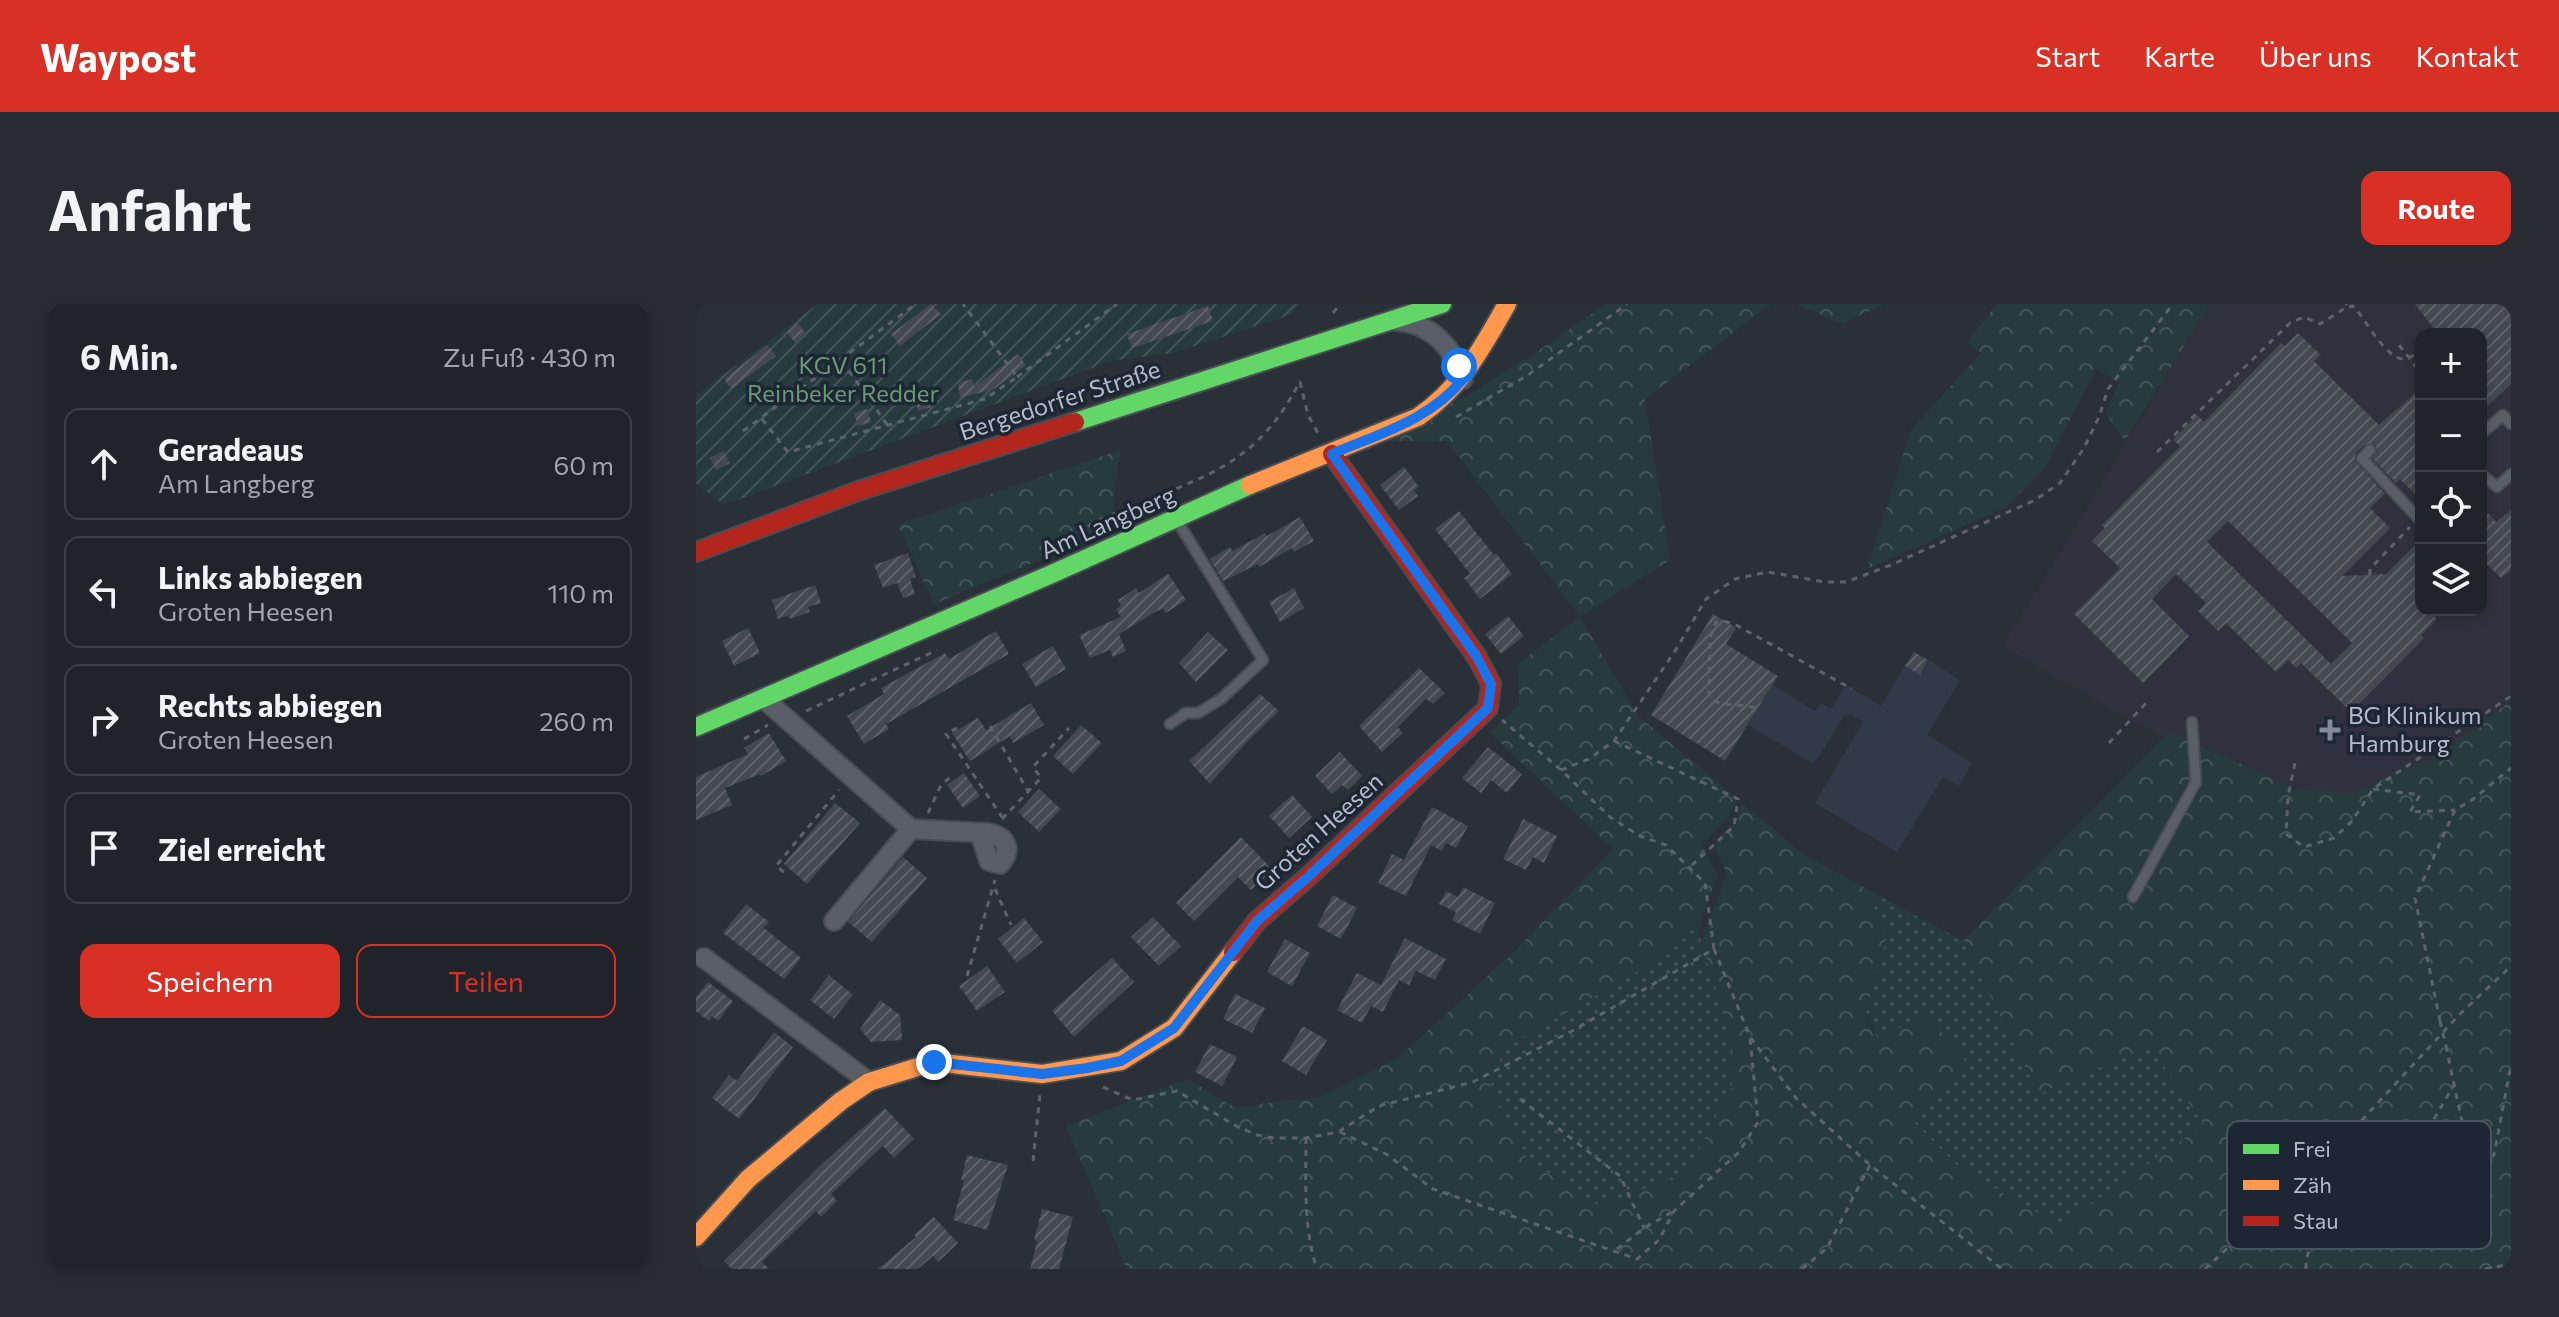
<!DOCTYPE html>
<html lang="de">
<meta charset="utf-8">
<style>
:root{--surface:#20242a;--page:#282c32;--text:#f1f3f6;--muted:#a2a4a8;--line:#3d4147;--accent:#d93025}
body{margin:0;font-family:Commissioner,sans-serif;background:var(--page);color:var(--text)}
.controls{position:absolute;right:24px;top:24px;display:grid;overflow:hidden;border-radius:16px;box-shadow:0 4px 12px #0003}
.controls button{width:72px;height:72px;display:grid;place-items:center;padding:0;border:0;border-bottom:2px solid var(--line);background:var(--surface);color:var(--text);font:40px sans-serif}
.stop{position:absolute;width:24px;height:24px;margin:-18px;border:6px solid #1a73e8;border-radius:50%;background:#fff}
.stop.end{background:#1a73e8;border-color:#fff;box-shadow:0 2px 8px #0008}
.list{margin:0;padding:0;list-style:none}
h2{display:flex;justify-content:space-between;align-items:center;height:104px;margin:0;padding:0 32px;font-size:34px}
h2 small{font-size:26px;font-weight:400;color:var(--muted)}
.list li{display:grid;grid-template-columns:52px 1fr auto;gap:24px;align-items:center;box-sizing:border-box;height:112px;margin:0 16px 16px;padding:0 16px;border:2px solid var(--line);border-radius:16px}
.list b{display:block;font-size:30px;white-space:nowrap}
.list p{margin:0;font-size:26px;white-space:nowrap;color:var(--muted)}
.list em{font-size:26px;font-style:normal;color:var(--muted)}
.actions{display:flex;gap:16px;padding:24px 32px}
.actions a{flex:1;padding:18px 0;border:2px solid var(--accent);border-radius:16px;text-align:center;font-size:28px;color:var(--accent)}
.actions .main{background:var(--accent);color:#fff}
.icon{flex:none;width:44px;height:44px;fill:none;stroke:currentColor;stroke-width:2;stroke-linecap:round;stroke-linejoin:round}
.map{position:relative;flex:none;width:1815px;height:965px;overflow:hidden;border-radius:16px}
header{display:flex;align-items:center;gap:48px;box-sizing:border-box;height:112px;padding:0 40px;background:var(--accent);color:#fff}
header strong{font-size:38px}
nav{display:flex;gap:44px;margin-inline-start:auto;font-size:28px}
.intro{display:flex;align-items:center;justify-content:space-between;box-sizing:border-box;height:192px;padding:0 48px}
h1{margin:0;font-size:56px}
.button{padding:20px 36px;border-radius:16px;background:var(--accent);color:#fff;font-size:28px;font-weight:700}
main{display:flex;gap:48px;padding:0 48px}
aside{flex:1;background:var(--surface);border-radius:16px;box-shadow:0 4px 12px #0003}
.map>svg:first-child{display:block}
.medical{fill:#31303e;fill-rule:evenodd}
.airport{fill:#313a48}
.grass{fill:url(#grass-dots)}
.forest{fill:url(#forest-crowns)}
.garden{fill:url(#garden-furrows)}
.building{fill:url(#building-hatch);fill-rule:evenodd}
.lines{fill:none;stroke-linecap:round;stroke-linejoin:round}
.lane-casing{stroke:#484c53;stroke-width:13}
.street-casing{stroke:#484c53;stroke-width:22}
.fast-casing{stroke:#484c53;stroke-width:22}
.slow-casing{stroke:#484c53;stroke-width:22}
.jam-casing{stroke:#484c53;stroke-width:22}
.path{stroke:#5d636a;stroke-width:3;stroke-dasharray:6 6;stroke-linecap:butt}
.lane{stroke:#5a5e66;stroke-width:9}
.street{stroke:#5a5e66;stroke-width:18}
.fast{stroke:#63d668;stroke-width:18}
.slow{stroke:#ff974d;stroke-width:18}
.jam{stroke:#b3261e;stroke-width:18}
.path-bridge{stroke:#5d636a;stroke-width:3;stroke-dasharray:6 6;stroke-linecap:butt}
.route{stroke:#1a73e8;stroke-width:10}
.poi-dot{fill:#848b96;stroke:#1d2633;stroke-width:3}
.labels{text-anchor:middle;stroke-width:7;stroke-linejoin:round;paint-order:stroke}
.park-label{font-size:24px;fill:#6b9a76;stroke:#1d2633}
.street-label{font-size:24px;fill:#b4bcc9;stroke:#1d2633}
.poi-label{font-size:24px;fill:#b4bcc9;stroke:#1d2633;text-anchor:start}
.key{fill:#1d2633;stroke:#4a5360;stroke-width:2}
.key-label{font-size:22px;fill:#b4bcc9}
</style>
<header>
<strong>Waypost</strong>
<nav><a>Start</a><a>Karte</a><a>Über uns</a><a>Kontakt</a></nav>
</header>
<div class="intro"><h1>Anfahrt</h1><a class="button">Route</a></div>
<main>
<aside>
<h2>6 Min.<small>Zu Fuß · 430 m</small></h2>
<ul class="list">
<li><svg class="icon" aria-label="ahead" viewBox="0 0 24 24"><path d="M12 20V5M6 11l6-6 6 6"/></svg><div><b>Geradeaus</b><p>Am Langberg</p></div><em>60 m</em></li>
<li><svg class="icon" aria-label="left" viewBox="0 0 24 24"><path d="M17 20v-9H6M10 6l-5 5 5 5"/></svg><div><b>Links abbiegen</b><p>Groten Heesen</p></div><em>110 m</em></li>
<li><svg class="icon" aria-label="right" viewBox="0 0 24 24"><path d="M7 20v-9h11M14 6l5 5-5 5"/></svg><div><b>Rechts abbiegen</b><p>Groten Heesen</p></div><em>260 m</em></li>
<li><svg class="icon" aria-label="arrive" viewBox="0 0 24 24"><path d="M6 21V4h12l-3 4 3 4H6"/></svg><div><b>Ziel erreicht</b></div></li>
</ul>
<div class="actions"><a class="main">Speichern</a><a>Teilen</a></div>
</aside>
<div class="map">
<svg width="1815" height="965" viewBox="0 0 1815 965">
<defs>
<pattern id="grass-dots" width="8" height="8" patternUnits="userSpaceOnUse" patternTransform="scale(2)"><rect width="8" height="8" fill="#273a3e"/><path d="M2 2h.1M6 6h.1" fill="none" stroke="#445559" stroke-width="1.8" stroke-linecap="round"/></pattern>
<pattern id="forest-crowns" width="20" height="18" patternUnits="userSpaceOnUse" patternTransform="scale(2)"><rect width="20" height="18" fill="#273a3e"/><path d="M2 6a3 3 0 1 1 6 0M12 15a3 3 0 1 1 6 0" fill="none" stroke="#445559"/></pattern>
<pattern id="garden-furrows" width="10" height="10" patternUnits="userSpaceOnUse" patternTransform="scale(2)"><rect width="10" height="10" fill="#273a3e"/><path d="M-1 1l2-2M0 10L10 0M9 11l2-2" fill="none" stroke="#445559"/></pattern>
<pattern id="building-hatch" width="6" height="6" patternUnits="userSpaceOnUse" patternTransform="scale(2)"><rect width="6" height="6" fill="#444950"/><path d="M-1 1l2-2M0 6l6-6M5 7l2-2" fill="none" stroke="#5d6168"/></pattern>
</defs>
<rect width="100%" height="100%" fill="#2a3038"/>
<path class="medical" d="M1514,0H1815V630L1598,510L1307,342ZM1725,30H1785V306H1725Z"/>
<path class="airport" d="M1233,356L1264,376L1231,431L1277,459L1263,482L1247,473L1201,548L1119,499L1167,418L1155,411L1148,412L1118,460L1052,421L1077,381L1119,407L1125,399L1135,405L1150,381L1185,402L1209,362L1224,371Z"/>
<path class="grass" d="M1169,584L1267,637L1343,790L1454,741L1508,821L1364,922L1262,863L1216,817L1170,708L1191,632Z
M997,625L1002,627L1034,728L1036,784L991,867L905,903L832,856L794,783L808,744L972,650Z"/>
<path class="forest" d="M909,0H1075L949,95L974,256L884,313L943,413L1042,495L1032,513L1006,540L1021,571L1002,627L997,625L972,650L808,744L794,783L832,856L905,903L991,867L1036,784L1034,728L1005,638L1031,569L1017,542L1041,514L1046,499L1107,550L1169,584L1191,632L1170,708L1179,735L1232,711L1270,758L1216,817L1262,863L1364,922L1508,821L1454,741L1343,790L1267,637L1474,427L1599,485L1654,489L1737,455L1815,397V965H431L370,822L491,775L538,803L624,793L702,754L820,646L917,545L794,429L823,401L822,360L884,313L751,137H687C766,97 838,52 909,0Z
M1100,0H1188L1146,20Z
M1301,0H1514L1429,137L1410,110L1423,78L1400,65L1349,164L1310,203L1171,265L1215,126L1285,49L1271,38Z
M424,146L414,227L238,300L202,221Z"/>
<path class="garden" d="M122,0H603L597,10L477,49L415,57L28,201L0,180V91Z"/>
<path class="building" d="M235,0L245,10L204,42L195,30Z
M1719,0H1815V80L1785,108V30H1742Z
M512,2L517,17L436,44L431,30Z
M102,19L110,30L99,39L91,28Z
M1602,29L1625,51L1618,57L1683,121L1725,84V196L1704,175L1700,179L1676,154L1681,147L1679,140L1669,141L1660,149L1659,156L1689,190L1674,204L1694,224L1646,272L1690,270L1725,235V306H1731L1741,315L1725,331L1728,334L1655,408L1605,359L1600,364L1592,356L1580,368L1530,319L1522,327L1502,307L1510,299L1480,270L1456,295L1493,332L1447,379L1378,310L1424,264L1396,237L1409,224L1406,221L1484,142L1477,136L1501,111L1508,118L1585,39L1589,42ZM1532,217L1656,339L1635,360L1511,238Z
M71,41L80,52L35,85L28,75Z
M322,50L330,61L298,85L264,94L262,79L276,75L278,83Z
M231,88L236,103L222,107L218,93Z
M171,105L175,118L162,122L158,109Z
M27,147L34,159L20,166L14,154Z
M708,163L723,183L718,186L722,192L703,206L684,181Z
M1785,202L1800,218L1815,206V266L1805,274L1785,255Z
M763,207L798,251L800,249L816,270L784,295L768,274L774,270L739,225Z
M604,213L618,237L598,248L596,244L563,263L562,260L527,277L514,255L534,243L536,247L544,243L569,229L571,232Z
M212,249L220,273L214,275L219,290L207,294L201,279L187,284L178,261Z
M472,270L490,296L470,309L467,305L461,307L423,330L430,347L417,353L414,346L394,354L383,331L425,313L420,305L425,302L422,296L440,284L443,289Z
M119,281L125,299L112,303L114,308L94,315L93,311L82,315L76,296Z
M598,284L608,304L584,318L573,298Z
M1017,310L1040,324L1030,340L1082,372L1029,457L955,411Z
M812,312L828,332L805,350L789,330Z
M52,324L64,349L38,362L26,337Z
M300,327L313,350L190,420L193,425L168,440L151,412L188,390L185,384L249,349L253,355Z
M512,328L532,346L500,378L483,359Z
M357,342L370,365L340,383L326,360Z
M1218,348L1232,356L1224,371L1209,362Z
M723,364L749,389L737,400L730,395L702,423L707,429L686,448L663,422Z
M564,390L583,407L550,439L514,480L493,457Z
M335,399L348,421L317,439L314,432L274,457L256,429L282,414L290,426Z
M385,421L406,439L377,470L357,452Z
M73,429L90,457L65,472L64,470L29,484L36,501L0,516V473L52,450L48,444Z
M792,443L826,470L811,489L795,476L785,489L766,474Z
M644,448L666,472L652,486L646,481L636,490L619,472Z
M268,469L284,492L267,504L251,481Z
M343,485L365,505L343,528L322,508Z
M596,491L616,513L593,534L573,512Z
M139,499L164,519L111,580L88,560Z
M736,503L772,522L760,544L750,539L746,547L735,541L710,592L682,579L696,550L708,556Z
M827,515L861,532L848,559L837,553L830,566L807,555Z
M545,533L577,566L555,586L542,573L498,617L480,599Z
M207,553L231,574L176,638L152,618Z
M767,583L799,599L784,630L756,616L760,608L743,600L750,587L762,593Z
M637,591L661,604L645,635L621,622Z
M50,600L73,618L68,624L105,654L88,675L27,629Z
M457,613L485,642L463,662L435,633Z
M328,614L347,638L321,659L302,635Z
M709,634L750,655L739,676L720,667L713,681L703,676L687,708L675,702L666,719L641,706L661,669L685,681Z
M589,635L614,649L596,682L571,668Z
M416,654L438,678L378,733L356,707Z
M291,662L309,688L281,707L263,682Z
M133,671L157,691L138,715L114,696Z
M12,678L37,697L22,717L16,712L13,717L0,707V693Z
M539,690L569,704L556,729L527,715Z
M184,696L204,711L206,736L175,738L164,725Z
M607,722L631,736L610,771L586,757Z
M78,728L97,743L43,815L16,794L33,771L41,777Z
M514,740L541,753L526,782L499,768Z
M189,804L218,835L198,854L187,842L135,890L141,897L125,913L120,907L66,958L73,965H36L28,957L128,858Z
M271,851L312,861L291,926L257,916L268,877L265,876Z
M346,905L377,913L363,965H334L341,937L338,936Z
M238,913L262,939L242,958L237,952L222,965H182L220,933L218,931Z"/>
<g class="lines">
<defs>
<path id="lane" d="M1785,130L1807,111L1815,120
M1674,146L1666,154L1722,214
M1785,170L1801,183L1815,170
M474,420L490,409H502L525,395L567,356L480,215
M1437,593L1500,478L1496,418"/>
<path id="street" d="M701,17C735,19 758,44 767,75
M67,394L215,525L292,529C310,532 317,545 304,560L293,557L284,529
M138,617L215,525
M8,654L173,778"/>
<path id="fast" d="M379,118L746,0
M0,423L358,269L554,181"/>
<path id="slow" d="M554,181L722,113C765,84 786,44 811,0
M0,933L52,875L145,797L173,778L238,758L346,770L425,757L478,724L537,648"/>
<path id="jam" d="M0,248L162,187L379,118
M537,648L561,617L613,572L792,404L795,380L781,353L636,150"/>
</defs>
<use href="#lane" class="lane-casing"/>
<use href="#street" class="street-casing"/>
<use href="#fast" class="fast-casing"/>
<use href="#slow" class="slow-casing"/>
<use href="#jam" class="jam-casing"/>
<path class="path" d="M1653,3L1657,2L1661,6C1670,18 1692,56 1708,55C1714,55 1720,49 1725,45
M637,9L644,0
M1703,41L1725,69
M146,57L192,122
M321,73L421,0
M604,78L612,111L623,131
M760,113L832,71L931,0
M66,115L92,148L289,95L321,73L267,0
M47,127L220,0
M1461,148L1594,19L1608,13L1624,20L1651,3L1650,0
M374,238C387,221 412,212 432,204C512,171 562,160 604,77
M1674,271V265L1714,223
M1059,404C1043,398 1024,405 1013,392L1014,334L1020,318L1028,317L1040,321L1156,385
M110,407L241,346
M294,422L332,487
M261,424L250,430L306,513
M48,435L72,421
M918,437L1042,495L1038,522L994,563
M1413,439L1451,398
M1599,459L1592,492L1590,530L1608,543L1638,534L1656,517L1677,485L1815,392
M865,466L893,455L918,437L979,347L1010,295L1039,275L1072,268L1129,278H1150L1195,261L1339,196L1364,179L1388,144L1403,113L1412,85L1477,0
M1677,485L1724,491L1714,508L1759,506
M232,509L245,481L258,470
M306,515L345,474L337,463L373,424
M88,568L80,562L143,486
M299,585L315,621
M1018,645L1054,733L1100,794L1174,861L1306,965
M271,672L299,576
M1744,717L1719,594L1759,506L1776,496L1815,464
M1750,742L1777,870L1798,851L1815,761
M407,783L437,796L481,787L542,823L561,831L578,834H610L642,828L683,802L777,778L876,727L1018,645L1009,579L970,541L944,532L914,513L865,466L806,416
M824,795L924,872L948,924
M644,828L690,850L737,885L941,955L963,936L978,907L1043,848L1062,818L1054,733
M610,834C610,878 607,923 621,965
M337,857L344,790
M921,945L948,924L978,907
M1106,965L1131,944L1174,861
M1509,965L1642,842L1764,710L1815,662
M1610,965V957L1642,842L1707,850L1728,832L1758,781
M1789,965L1815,960"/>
<use href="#lane" class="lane"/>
<use href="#street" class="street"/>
<use href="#fast" class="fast"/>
<use href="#slow" class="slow"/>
<use href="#jam" class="jam"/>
<path class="path-bridge" d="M1744,717L1750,742"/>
</g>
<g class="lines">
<path class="route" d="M238,758L346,770L391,764L425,757L478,724L561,617L613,572L792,404L795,380L781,353L636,150C682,130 734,116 767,75L763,62"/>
</g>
<path class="poi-dot" d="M1630 414h8v8h8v8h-8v8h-8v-8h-8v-8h8z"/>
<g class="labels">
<g class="park-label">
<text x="147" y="70">KGV 611<tspan x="147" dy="28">Reinbeker Redder</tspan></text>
</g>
<g class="street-label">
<text transform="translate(364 97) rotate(-18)" y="8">Bergedorfer Straße</text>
<text transform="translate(412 219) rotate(-24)" y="8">Am Langberg</text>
<text transform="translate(623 528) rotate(-42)" y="8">Groten Heesen</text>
</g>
<g class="poi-label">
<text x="1652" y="420">BG Klinikum<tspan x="1652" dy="28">Hamburg</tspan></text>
</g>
</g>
<rect x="1531" y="817" width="264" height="128" rx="12" class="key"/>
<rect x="1547" y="840" width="36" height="10" fill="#63d668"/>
<rect x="1547" y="876" width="36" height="10" fill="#ff974d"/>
<rect x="1547" y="912" width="36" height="10" fill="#b3261e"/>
<g class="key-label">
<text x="1597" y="853">Frei</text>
<text x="1597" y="889">Zäh</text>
<text x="1597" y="925">Stau</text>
</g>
</svg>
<div class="controls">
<button>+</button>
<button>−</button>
<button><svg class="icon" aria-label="locate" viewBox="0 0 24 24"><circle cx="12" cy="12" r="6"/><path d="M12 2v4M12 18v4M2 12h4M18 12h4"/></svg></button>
<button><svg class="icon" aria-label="layers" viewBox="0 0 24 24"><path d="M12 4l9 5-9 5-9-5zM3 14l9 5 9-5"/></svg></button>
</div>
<div class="stop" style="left:763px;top:62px"></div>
<div class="stop end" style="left:238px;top:758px"></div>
</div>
</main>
